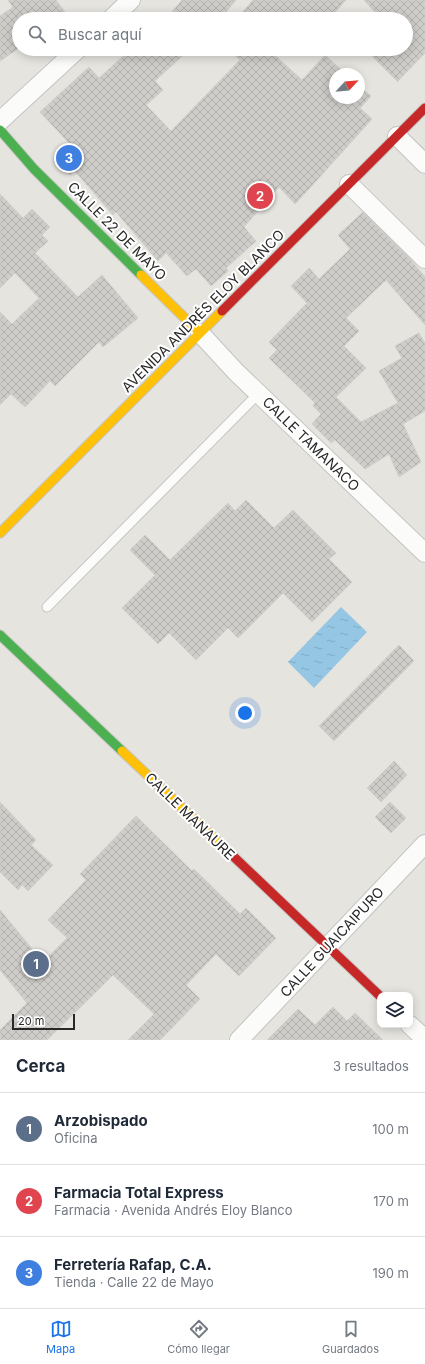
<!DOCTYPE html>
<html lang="es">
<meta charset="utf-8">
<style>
:root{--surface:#fff;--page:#f6f6f7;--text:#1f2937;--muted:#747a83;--line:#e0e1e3;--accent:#1a73e8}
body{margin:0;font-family:Inter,sans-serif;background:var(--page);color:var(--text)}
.controls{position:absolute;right:12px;bottom:12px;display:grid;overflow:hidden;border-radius:8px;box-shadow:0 2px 10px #0003}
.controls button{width:36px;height:36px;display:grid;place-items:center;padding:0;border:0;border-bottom:1px solid var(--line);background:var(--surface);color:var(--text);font:20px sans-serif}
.compass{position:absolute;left:329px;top:68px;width:36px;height:36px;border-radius:50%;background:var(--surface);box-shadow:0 2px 10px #0003;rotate:64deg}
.scale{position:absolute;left:12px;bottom:10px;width:63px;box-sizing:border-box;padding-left:4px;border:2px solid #282828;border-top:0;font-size:11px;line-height:14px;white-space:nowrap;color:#282828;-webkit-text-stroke:3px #fff;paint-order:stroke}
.you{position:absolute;left:245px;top:713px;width:14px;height:14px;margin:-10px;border:3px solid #fff;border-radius:50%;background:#1a73e8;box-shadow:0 0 0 6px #1a73e833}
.badge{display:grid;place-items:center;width:26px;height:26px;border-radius:50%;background:var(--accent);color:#fff;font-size:13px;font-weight:700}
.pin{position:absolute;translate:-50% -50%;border:2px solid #fff;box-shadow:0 1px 4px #0006}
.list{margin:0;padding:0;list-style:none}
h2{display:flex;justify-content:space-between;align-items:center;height:52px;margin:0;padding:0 16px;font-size:17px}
h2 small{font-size:13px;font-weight:400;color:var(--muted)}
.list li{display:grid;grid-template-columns:26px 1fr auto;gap:12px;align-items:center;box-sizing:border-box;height:72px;padding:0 16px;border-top:1px solid var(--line)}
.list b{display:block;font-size:15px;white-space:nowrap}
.list p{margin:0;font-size:13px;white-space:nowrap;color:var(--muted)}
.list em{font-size:13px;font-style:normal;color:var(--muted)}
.icon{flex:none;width:22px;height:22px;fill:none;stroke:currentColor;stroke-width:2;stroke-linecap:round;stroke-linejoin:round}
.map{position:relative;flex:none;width:425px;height:1040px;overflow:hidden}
.search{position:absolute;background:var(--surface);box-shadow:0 2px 10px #0003;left:12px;right:12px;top:12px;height:44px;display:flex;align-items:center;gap:10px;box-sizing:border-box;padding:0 14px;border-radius:22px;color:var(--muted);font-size:15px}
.sheet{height:268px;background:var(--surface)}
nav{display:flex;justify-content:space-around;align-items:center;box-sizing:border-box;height:56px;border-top:1px solid var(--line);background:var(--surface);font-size:11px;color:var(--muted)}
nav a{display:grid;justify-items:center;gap:2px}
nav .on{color:var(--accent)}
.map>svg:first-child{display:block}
.water{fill:url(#water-ripples)}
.building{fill:url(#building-cross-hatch);stroke:#d1cfca}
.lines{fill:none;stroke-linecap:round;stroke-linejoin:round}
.lane-casing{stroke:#c4c3c3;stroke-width:11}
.street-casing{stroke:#c4c3c3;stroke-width:20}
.fast-casing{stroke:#c4c3c3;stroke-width:11}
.slow-casing{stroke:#c4c3c3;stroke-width:11}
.jam-casing{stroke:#c4c3c3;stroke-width:11}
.lane{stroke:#fbfbfa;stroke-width:9}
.street{stroke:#fbfbfa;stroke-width:18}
.fast{stroke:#4caf50;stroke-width:9}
.slow{stroke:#ffc107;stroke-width:9}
.jam{stroke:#c62828;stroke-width:9}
.labels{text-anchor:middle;stroke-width:4;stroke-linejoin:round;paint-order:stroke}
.street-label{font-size:14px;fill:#282828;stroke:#fff}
</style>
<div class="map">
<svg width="425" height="1040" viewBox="0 0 425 1040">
<defs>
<pattern id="water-ripples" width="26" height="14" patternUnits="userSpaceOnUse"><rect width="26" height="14" fill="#95c6e4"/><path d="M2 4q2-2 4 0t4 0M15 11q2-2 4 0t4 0" fill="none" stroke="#80aac4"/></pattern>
<pattern id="building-cross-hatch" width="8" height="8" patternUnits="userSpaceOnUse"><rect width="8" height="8" fill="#cfcdc9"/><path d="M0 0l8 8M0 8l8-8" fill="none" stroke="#b2b0ad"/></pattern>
</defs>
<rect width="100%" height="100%" fill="#e6e4de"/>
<path class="water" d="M341,607L367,632L314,688L288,662Z"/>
<path class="building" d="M8,0H56L70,19H19V48L0,61V16L13,7Z
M182,0H236L220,19H166Z
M253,0H346L329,19H237Z
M364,0H425V53L398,81V82L369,53L372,49H406V19H381Z
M131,49H190L155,81L163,90L146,105L171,131L240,60L228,49H268L302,80L325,55L346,74H335V98H359V86L371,96L360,108L372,119L308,190L295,204L279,187L244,227L256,241L226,268L228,271L211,286L196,269L187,276L166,253L158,261L116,212L113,215L74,170L70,175L54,158L69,143L40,112L89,67L99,78Z
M0,194L23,218L32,209L50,227L42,235L48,241L35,253L78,297L102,275L138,318L103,347L99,342L55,386L50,381L25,407L11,394L0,405V312L12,324L39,298L15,273L0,288Z
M363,212L410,259L425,277V325L386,280L346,318L359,331L344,346L366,368L336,397L361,422L398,403L379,371L402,358L395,346L419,333L425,343V411L403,424L421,462L399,477L389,454L365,469L335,440L331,443L312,424L321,414L313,406L315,403L269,358L277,350L269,342L307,303L291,286L309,268L319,279L350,249L338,235Z
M246,500L274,528L293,510L336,553L329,559L352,582L312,622L283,593L238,638L228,628L196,660L169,633L158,644L122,608L155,575L130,550L145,535L170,560L228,503L235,511Z
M399,645L414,661L334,741L319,726Z
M394,761L407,775L381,802L367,788Z
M0,802L36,840L31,845L53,865L28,891L22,885L18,890L0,872Z
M390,802L406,818L391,833L375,817Z
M136,816L192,871L194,869L240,914L246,908L276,938L239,976L216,954L186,985L200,999L160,1040H128L154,1014L113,975L47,1040H0V1030L27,1003L0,970V910L43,962L67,938L48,920L86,880L80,874Z
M333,1007L347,1021L355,1013L383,1040H267L298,1009L315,1025Z"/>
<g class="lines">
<defs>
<path id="lane" d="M47,607L258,394"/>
<path id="street" d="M111,19L131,0
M0,121L78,49
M397,136L425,164
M349,184L425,259
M200,333L236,372L425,553
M410,1025L425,1039
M239,1040L425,844"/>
<path id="fast" d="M0,130L34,169L141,275
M0,635L122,751"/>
<path id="slow" d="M141,275L200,333
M0,533L222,311
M122,751L233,856"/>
<path id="jam" d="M222,311L425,108
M233,856L380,996"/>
</defs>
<use href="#lane" class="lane-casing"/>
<use href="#street" class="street-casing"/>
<use href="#fast" class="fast-casing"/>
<use href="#slow" class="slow-casing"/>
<use href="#jam" class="jam-casing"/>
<use href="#lane" class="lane"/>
<use href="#street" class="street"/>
<use href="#fast" class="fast"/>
<use href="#slow" class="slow"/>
<use href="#jam" class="jam"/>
</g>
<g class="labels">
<g class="street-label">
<text transform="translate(117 231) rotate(45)" y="5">CALLE 22 DE MAYO</text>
<text transform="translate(203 311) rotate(-45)" y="5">AVENIDA ANDRÉS ELOY BLANCO</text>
<text transform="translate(311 444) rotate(44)" y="5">CALLE TAMANACO</text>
<text transform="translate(190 816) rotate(44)" y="5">CALLE MANAURE</text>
<text transform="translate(332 942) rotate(-47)" y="5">CALLE GUAICAIPURO</text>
</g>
</g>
</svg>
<div class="controls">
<button><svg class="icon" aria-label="layers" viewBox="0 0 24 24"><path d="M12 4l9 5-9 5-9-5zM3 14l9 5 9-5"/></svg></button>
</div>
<svg class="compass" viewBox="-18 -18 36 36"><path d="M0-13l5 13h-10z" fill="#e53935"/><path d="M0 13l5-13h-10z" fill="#747a83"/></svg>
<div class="scale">20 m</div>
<div class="you"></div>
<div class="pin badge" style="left:36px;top:964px;background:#5c6f8a">1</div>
<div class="pin badge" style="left:260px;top:196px;background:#e0444e">2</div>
<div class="pin badge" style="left:69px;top:158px;background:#3f7fe0">3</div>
<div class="search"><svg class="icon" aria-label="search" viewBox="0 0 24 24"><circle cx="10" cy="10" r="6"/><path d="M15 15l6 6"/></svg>Buscar aquí</div>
</div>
<section class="sheet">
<h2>Cerca<small>3 resultados</small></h2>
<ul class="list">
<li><span class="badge" style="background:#5c6f8a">1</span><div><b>Arzobispado</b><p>Oficina</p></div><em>100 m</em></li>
<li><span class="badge" style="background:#e0444e">2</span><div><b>Farmacia Total Express</b><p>Farmacia · Avenida Andrés Eloy Blanco</p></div><em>170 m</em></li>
<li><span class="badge" style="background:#3f7fe0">3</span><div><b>Ferretería Rafap, C.A.</b><p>Tienda · Calle 22 de Mayo</p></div><em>190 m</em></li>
</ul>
</section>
<nav>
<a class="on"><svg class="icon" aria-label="map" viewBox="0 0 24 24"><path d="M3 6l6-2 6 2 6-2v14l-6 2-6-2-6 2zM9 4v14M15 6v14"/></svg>Mapa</a>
<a><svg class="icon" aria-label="directions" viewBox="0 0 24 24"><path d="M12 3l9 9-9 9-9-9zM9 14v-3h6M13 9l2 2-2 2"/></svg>Cómo llegar</a>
<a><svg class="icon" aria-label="saved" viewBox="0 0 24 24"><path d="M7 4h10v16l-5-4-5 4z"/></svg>Guardados</a>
</nav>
